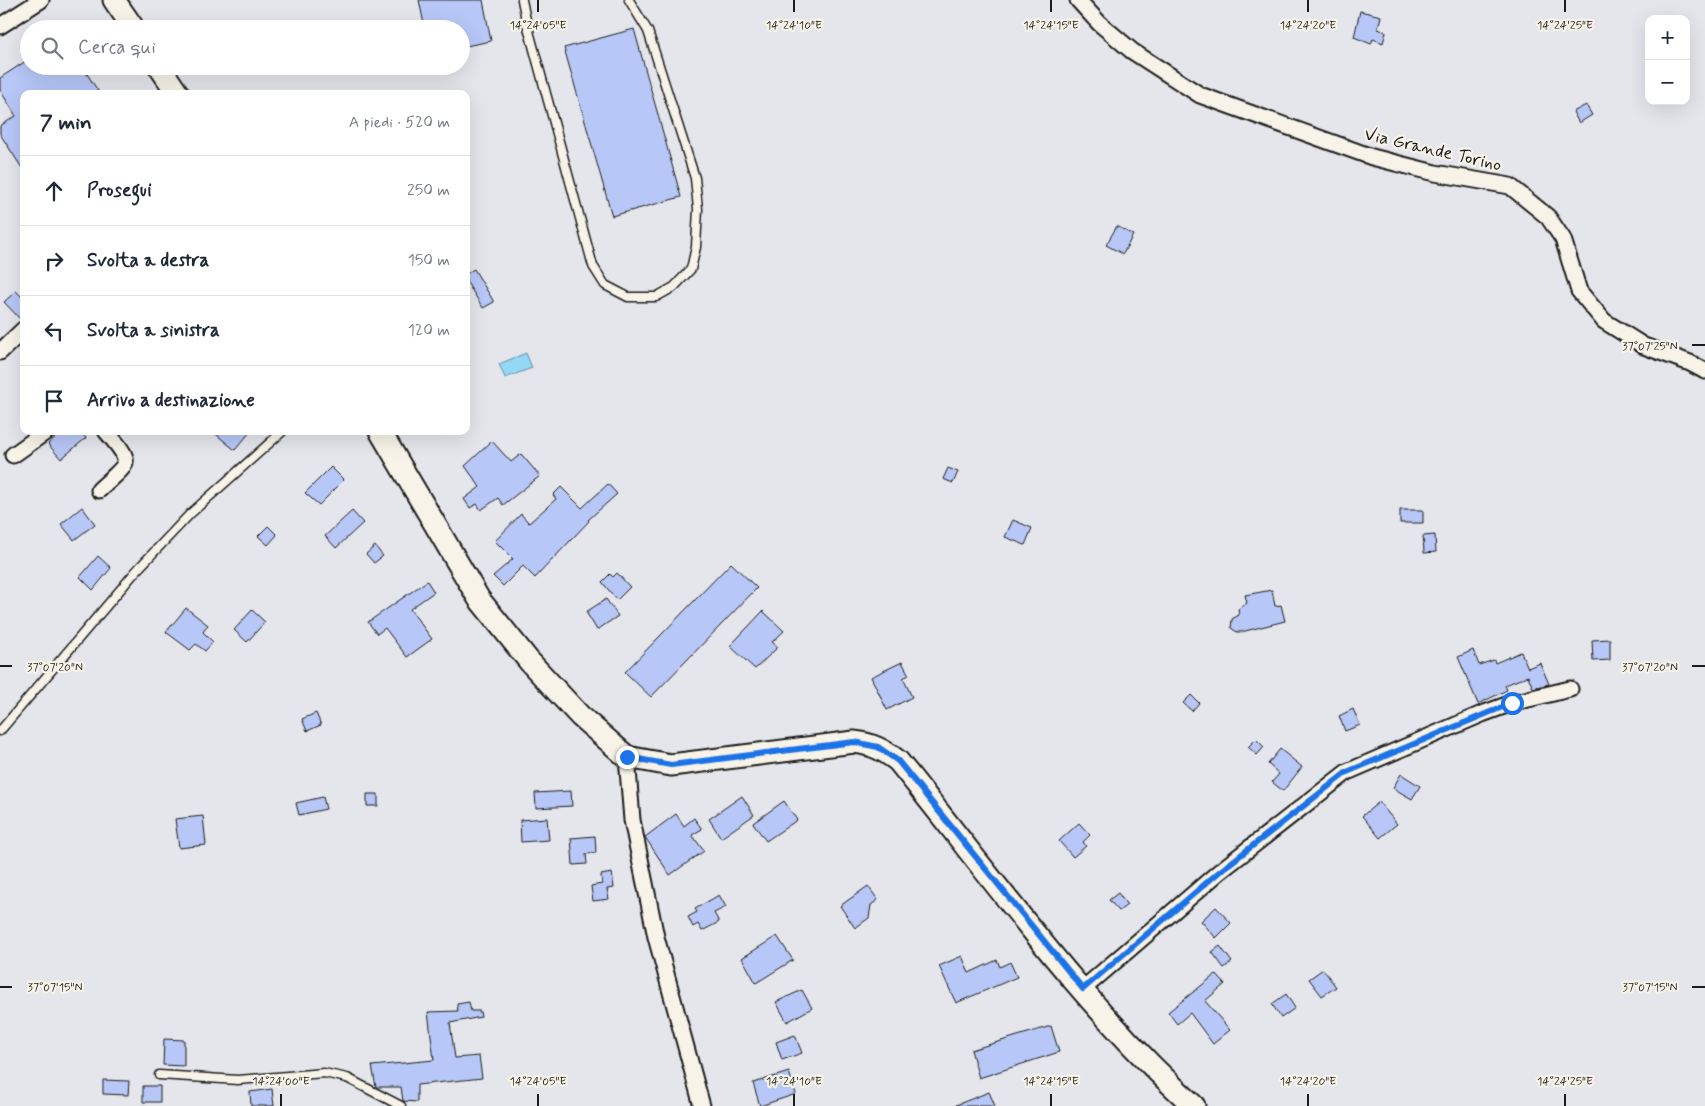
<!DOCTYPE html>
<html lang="it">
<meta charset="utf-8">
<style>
:root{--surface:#fff;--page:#f6f6f7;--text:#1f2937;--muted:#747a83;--line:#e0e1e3}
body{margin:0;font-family:Mynerve,sans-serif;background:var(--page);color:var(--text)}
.controls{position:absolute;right:15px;top:15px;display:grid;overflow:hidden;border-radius:10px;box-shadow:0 5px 20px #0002}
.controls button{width:45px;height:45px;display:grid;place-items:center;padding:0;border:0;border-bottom:1px solid var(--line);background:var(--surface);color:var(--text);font:25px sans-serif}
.stop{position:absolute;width:15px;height:15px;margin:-11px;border:4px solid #1a73e8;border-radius:50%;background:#fff}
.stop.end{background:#1a73e8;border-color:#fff;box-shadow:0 1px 5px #0008}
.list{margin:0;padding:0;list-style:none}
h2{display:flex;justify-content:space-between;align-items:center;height:65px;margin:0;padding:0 20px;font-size:21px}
h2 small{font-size:16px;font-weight:400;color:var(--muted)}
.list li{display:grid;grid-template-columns:32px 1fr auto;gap:15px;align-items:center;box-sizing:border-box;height:70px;padding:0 20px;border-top:1px solid var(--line)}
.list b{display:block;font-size:19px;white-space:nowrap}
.list em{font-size:16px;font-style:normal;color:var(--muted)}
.icon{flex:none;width:28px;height:28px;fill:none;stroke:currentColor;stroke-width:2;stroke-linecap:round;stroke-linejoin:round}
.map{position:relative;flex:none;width:1705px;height:1106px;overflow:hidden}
.search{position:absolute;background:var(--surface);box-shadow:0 5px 20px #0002;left:20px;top:20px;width:450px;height:55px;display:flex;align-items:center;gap:12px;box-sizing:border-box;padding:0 18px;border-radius:28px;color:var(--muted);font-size:19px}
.panel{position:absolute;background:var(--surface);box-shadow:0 5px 20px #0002;left:20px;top:90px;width:450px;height:345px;border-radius:10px}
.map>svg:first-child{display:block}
.water{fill:#94d8f6;stroke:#648d9f}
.building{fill:#b7c7f7;stroke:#1c1c1c}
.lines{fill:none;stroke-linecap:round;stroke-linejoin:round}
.lane-casing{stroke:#1c1c1c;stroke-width:11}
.street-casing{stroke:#1c1c1c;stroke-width:19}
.secondary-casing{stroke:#1c1c1c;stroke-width:25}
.lane{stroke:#f7f3e8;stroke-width:8}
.street{stroke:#f7f3e8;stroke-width:15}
.secondary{stroke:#f7f3e8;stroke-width:21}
.route{stroke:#1a73e8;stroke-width:6}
.ticks{fill:none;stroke:#1c1c1c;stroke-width:2}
.labels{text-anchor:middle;stroke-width:4.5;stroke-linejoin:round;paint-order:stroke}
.street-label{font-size:18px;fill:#1c1c1c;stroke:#f7f3e8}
.ticks-label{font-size:12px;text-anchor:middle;fill:#1c1c1c;stroke:#f7f3e8;stroke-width:4.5;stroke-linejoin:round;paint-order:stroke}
</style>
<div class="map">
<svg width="1705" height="1106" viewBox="0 0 1705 1106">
<rect width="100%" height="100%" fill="#e4e6ec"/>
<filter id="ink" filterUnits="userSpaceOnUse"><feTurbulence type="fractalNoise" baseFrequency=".02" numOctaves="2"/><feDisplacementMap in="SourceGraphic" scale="10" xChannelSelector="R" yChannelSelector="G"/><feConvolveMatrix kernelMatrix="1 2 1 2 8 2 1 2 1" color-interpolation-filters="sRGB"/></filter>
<g filter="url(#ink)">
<path class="water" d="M526,353L532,368L505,378L499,364Z"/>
<path class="building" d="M419,0H483L491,41L461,47V29H425Z
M1360,11L1381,16L1378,29L1386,32L1383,43L1373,39L1371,44L1354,37Z
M634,29L681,197L612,216L564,48Z
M29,59V66H82L100,94H24V171L0,134V126L16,116L0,90V78Z
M1586,105L1592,115L1579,123L1573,112Z
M1117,226L1133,235L1123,254L1106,245Z
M474,269L494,302L483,308L466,281V274Z
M16,291L24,299V320H21L4,302Z
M62,431H80L86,438L61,459L48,444Z
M212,431H251L235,450Z
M492,441L511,462L521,454L540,476L503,505L498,498L481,510L477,504L470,508L464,499L480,487L465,466Z
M331,467L344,480L319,505L305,493Z
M948,468L958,472L953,483L943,479Z
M608,484L617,494L588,520L589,521L535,578L523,566L503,586L493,576L513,559L495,541L521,514L529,523L556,499L553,495L561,487L582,508Z
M82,507L95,524L74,540L61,524Z
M1400,510H1423V523H1400Z
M352,511L363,523L336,548L325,536Z
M1013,520L1032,528L1025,545L1005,537Z
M268,526L277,535L268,545L258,536Z
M1435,535L1436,552L1424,553L1423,536Z
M375,546L383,556L374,563L366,554Z
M98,556L111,568L93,590L80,577Z
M731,563L757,588L651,697L625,672Z
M617,573L630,587L617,600L602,582L610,574L613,577Z
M427,581L434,592L410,609L432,639L407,657L385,628L377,634L368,622Z
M1272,590L1275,606L1281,605L1285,621L1241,632H1237L1231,628L1232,619L1239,615L1238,609L1247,603L1245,595Z
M606,599L618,616L597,630L586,612Z
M186,608L208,625L203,632L213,642L205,651L196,644L190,650L166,632Z
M252,610L265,622L247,642L234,630Z
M763,611L784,631L772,642L778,647L755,669L730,646Z
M1610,639V660L1593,661L1592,640Z
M1473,650L1479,665L1494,660L1495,663L1521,652L1528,668L1540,663L1549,684L1533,688L1528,676L1505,685L1507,690L1478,704L1458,657Z
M902,662L909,675L903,678L912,697L887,710L871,677Z
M1191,695L1199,703L1192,711L1183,703Z
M1353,709L1360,725L1345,731L1339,716Z
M316,713L321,725L307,731L302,719Z
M1256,739L1264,747L1257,755L1248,747Z
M1280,749L1302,767L1283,791L1272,782L1279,774L1268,764Z
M1401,774L1420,786L1412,799L1393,788Z
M571,791L572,806L536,808L535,793Z
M367,794H378V806H367Z
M742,796L754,815L721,838L709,819Z
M323,797L326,809L299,815L296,803Z
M784,801L797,820L766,841L753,823Z
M1379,802L1397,824L1380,838L1362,816Z
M676,814L684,826L694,818L702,829L692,835L704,851L670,875L645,837Z
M203,816L206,845L179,848L175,819Z
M547,818L549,840L521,842L520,820Z
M1079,823L1090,835L1083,842L1086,846L1073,857L1059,841Z
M595,836L596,853L586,854L587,864L573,865L571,838Z
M612,873L614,888L607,889L609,899L593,901L591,886L602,884L601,875Z
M868,886L878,900L871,905L869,918L855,928L840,906Z
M1118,893L1127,905L1119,911L1109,900Z
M719,895L726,907L714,913L719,922L702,931L698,924L693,927L688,917L697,912L695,909Z
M1216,907L1231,923L1216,938L1201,921Z
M777,936L793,960L756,983L742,958Z
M1220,946L1232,962L1224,968L1212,952Z
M962,956L969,973L997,960L1000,967L1010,962L1017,977L956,1003L939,966Z
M1323,969L1336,987L1322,996L1309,979Z
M1216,974L1225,984L1205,1001L1230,1030L1213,1044L1190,1013L1177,1024L1168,1012Z
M802,990L812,1008L787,1022L776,1002Z
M1286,994L1295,1008L1281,1018L1272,1004Z
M469,1002L471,1011H480L481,1017L450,1023L455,1058L479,1056L482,1078L417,1085V1102L403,1101L401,1087H376L372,1066L434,1060L428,1012L458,1011L457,1004Z
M1051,1026L1059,1052L979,1078L971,1050Z
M795,1035L802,1053L782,1060L776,1042Z
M164,1039L184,1040V1066L163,1065Z
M789,1072L796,1094L760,1106L753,1083Z
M103,1080L129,1081L128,1095L103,1094Z
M143,1086H160V1102H143Z
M272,1089L274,1106H251L250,1092Z
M989,1092L995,1106H956V1105Z"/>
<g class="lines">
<defs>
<path id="lane" d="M522,0L526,20L593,266L605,285L628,297H656L674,287L691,269L696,247L698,209L695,178L648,31L629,0
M0,731L137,570L190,514L283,431
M159,1075L238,1080L324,1073L347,1078L401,1106"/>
<path id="street" d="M1078,0L1099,23L1132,51L1200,95L1372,157L1435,173L1510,186L1548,217L1563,239L1579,291L1604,321L1644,346L1690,363L1705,371
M0,26L41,0
M0,352L24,329
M13,455L47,431
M99,490C130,461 135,465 106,431
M627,757L632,820L656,937L702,1106
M1083,989L1219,872L1347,772L1482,714L1512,703L1570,689"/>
<path id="secondary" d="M114,0L134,29
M159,66L178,94
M380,431L479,599L529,661L580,716L627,757L671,765L854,742C872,744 884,750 898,761C991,876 1084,1007 1194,1106"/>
</defs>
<use href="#lane" class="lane-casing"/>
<use href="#street" class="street-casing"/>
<use href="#secondary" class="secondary-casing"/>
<use href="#lane" class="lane"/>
<use href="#street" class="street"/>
<use href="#secondary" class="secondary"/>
</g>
</g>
<g class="lines" filter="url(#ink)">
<path class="route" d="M627,757L671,765L854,742L878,747L898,761L1083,989L1219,872L1347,772L1512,703"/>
</g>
<path class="ticks" d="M538,0V12M794,0V12M1051,0V12M1308,0V12M1565,0V12M1692,345H1705M0,666H12M1692,666H1705M0,987H12M1692,987H1705M281,1094V1106M538,1094V1106M794,1094V1106M1051,1094V1106M1308,1094V1106M1565,1094V1106"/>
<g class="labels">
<g class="street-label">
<text transform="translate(1433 149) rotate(13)" y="6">Via Grande Torino</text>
</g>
</g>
<g class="ticks-label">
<text x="538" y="29">14°24'05"E</text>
<text x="794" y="29">14°24'10"E</text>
<text x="1051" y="29">14°24'15"E</text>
<text x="1308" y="29">14°24'20"E</text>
<text x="1565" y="29">14°24'25"E</text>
<text x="1650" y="350">37°07'25"N</text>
<text x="55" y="671">37°07'20"N</text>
<text x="1650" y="671">37°07'20"N</text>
<text x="55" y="991">37°07'15"N</text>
<text x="1650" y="991">37°07'15"N</text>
<text x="281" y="1085">14°24'00"E</text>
<text x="538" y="1085">14°24'05"E</text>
<text x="794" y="1085">14°24'10"E</text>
<text x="1051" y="1085">14°24'15"E</text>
<text x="1308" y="1085">14°24'20"E</text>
<text x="1565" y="1085">14°24'25"E</text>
</g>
</svg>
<div class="controls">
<button>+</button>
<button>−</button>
</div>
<div class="stop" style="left:1512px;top:703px"></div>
<div class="stop end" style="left:627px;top:757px"></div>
<div class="search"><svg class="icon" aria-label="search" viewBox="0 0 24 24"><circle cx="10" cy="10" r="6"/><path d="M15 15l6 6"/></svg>Cerca qui</div>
<section class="panel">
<h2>7 min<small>A piedi · 520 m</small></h2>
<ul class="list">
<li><svg class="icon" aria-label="ahead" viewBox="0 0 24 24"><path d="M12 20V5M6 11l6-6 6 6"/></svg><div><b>Prosegui</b></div><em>250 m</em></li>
<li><svg class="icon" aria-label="right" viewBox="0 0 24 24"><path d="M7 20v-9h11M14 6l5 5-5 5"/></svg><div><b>Svolta a destra</b></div><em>150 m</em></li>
<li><svg class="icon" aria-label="left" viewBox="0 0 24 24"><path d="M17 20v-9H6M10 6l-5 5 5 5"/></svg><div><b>Svolta a sinistra</b></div><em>120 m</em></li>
<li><svg class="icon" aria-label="arrive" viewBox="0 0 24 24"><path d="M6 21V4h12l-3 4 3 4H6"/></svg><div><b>Arrivo a destinazione</b></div></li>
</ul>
</section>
</div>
